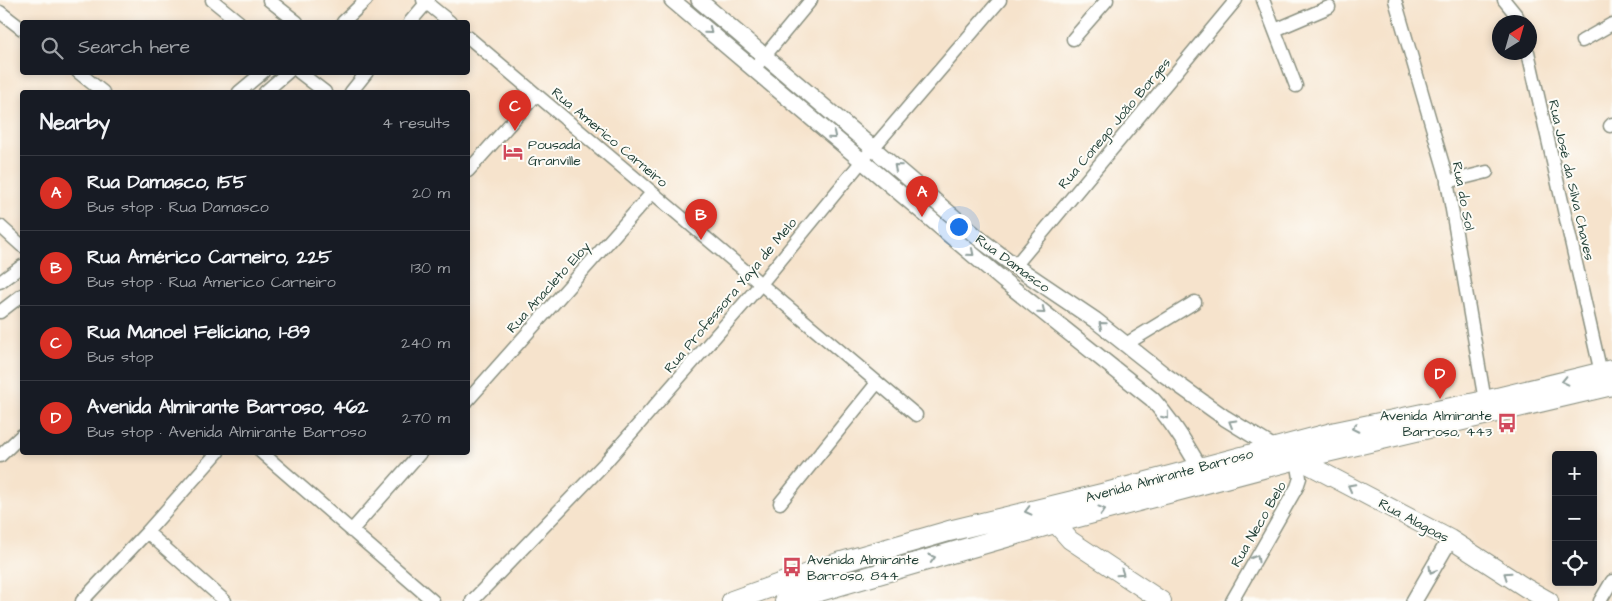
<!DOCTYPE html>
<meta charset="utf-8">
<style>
:root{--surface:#171b24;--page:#20242c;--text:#f1f3f6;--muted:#9ea1a6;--line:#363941;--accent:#d93025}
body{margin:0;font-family:"Architects Daughter",sans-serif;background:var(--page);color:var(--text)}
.controls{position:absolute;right:15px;bottom:15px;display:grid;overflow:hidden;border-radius:5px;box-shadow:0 2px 8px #0003}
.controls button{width:45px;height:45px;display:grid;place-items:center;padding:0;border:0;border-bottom:1px solid var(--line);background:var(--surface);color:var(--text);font:25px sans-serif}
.compass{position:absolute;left:1492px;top:15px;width:45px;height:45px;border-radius:50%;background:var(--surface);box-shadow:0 2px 8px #0003;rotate:37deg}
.you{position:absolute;left:958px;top:226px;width:18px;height:18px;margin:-12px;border:4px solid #fff;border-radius:50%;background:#1a73e8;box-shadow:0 0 0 8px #1a73e833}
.badge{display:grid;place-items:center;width:32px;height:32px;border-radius:50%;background:var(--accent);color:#fff;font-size:16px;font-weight:700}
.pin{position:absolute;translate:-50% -41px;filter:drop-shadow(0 1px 2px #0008)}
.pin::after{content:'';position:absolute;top:26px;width:18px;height:15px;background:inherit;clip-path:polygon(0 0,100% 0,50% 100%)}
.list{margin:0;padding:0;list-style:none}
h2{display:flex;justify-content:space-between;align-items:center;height:65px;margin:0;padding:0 20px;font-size:21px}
h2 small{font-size:16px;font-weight:400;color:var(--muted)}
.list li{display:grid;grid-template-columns:32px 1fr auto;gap:15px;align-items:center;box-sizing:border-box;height:75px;padding:0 20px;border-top:1px solid var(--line)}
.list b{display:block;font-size:19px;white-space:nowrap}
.list p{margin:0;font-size:16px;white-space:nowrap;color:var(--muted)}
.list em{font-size:16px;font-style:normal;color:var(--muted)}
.icon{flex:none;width:28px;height:28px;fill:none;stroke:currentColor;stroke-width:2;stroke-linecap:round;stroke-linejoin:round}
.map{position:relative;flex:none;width:1612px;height:601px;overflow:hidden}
.search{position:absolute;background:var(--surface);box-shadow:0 2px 8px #0003;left:20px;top:20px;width:450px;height:55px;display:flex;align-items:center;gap:12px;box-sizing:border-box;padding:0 18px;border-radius:5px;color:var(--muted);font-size:19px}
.panel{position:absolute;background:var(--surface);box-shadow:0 2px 8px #0003;left:20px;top:90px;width:450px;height:365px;border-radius:5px}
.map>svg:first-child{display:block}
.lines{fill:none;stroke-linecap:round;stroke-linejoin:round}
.minor-casing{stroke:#8a9080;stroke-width:15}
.tertiary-casing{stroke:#8a9080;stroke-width:18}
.secondary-casing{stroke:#8a9080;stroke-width:20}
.primary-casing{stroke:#8a9080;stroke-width:22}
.minor{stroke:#fff;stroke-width:12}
.tertiary{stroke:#fff;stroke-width:15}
.secondary{stroke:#fff;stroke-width:18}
.primary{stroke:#fff;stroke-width:20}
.oneway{stroke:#8f9e9a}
.labels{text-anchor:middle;stroke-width:4;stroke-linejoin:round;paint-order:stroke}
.street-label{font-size:14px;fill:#1f3d34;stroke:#fdfcf7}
.poi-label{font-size:14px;fill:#1f3d34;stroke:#fdfcf7;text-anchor:start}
</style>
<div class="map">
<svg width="1612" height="601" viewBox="0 0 1612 601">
<rect width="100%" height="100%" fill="#fdfcf7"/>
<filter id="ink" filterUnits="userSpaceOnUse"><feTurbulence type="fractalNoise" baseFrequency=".02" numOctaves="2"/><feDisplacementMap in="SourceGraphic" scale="10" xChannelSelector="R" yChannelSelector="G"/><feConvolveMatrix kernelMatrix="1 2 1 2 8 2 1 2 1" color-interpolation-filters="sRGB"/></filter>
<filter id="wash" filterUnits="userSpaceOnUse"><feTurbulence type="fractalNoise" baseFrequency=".0096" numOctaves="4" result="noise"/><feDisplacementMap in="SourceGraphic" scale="20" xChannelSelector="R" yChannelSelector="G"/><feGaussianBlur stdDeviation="1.12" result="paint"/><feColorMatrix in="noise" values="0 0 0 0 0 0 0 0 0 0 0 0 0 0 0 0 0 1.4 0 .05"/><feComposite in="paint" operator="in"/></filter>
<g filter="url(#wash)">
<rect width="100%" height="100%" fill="#f6e3cc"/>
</g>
<g filter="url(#ink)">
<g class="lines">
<defs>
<path id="minor" d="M212,0L239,22
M269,0L297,22
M423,0L450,22
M1263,0L1296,86
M1395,0L1446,175L1485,401
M1504,0L1517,16L1520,22
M0,12L22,29
M343,22L366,0
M410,22L429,0
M1275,30L1329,7
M468,37L916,415
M1073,39L1107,0
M1582,41L1612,24
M1528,52L1601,373
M754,69L811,0
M78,72L103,92
M299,72L325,92
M239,92L263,72
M265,92L288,72
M351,92L367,72
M1610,126L1612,124
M468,171L536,95
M1447,182L1487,172
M0,226L22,246
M1015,266L1236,0
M0,282L22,266
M0,312L22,295
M1126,344L1195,302
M468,400L652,193
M261,452L433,601
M0,456L22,435
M780,503L877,383
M351,531L421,452
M147,532L225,601
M82,601L147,532L218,452
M472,601L604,464L760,285L862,161L1000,0
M1232,601L1297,487L1300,478L1297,459
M1600,601L1612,581"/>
<path id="tertiary" d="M672,0L1004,281L1152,399C1171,420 1185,442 1199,467
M699,0L982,241L1015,266L1095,320L1162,373L1225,418L1274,448
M1414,601L1450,539"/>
<path id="secondary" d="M1290,455L1450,539L1526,588L1549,601
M1059,512L1055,523L1070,540L1162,601"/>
<path id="primary" d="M732,601L838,563L949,531L1102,494L1336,432L1485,401L1612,370
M785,601L1055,523L1297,459L1612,385"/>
</defs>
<use href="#minor" class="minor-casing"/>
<use href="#tertiary" class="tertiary-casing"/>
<use href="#secondary" class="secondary-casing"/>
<use href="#primary" class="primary-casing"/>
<use href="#minor" class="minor"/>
<use href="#tertiary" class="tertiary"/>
<use href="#secondary" class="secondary"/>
<use href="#primary" class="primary"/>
</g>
<defs><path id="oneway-chevron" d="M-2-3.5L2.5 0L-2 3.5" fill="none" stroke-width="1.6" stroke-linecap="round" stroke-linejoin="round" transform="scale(1.25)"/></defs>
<g class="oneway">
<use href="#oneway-chevron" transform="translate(709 31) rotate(40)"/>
<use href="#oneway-chevron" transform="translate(833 136) rotate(40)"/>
<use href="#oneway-chevron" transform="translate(897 167) rotate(-139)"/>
<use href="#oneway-chevron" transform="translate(971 253) rotate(40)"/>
<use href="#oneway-chevron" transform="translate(1042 311) rotate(39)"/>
<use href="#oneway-chevron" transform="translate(1102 325) rotate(-141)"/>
<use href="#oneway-chevron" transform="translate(1565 381) rotate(167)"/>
<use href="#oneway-chevron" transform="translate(1166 416) rotate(51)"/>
<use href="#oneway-chevron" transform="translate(1232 423) rotate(-150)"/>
<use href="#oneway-chevron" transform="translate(1355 428) rotate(168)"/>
<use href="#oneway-chevron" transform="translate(1351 487) rotate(-152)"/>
<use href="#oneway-chevron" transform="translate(1102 510) rotate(-15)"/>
<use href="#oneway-chevron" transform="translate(1028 511) rotate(166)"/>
<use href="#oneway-chevron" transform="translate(932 558) rotate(-16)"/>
<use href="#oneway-chevron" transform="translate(1256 558) rotate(-60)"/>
<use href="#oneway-chevron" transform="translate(1432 570) rotate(120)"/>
<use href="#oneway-chevron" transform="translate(1121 573) rotate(34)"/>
<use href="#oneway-chevron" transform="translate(1507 575) rotate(-146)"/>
</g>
</g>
<defs>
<symbol id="hotel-bare" viewBox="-9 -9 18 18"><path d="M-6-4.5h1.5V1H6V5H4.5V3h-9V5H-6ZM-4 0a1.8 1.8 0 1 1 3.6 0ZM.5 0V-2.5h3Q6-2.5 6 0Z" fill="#d1495b" stroke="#fdfcf7" stroke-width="2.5" paint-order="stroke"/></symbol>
<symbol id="bus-bare" viewBox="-9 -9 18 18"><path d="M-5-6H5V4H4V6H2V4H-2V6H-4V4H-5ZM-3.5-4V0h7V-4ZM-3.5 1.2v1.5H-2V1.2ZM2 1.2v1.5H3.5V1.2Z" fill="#d1495b" stroke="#fdfcf7" stroke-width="2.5" paint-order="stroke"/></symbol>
</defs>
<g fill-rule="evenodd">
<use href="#hotel-bare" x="499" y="138" width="28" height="28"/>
<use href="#bus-bare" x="1493" y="409" width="28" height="28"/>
<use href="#bus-bare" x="778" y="553" width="28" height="28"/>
</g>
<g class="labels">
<g class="street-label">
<text transform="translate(1114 123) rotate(-50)" y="5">Rua Conego João Borges</text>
<text transform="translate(610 137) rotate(40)" y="5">Rua Americo Carneiro</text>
<text transform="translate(1572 180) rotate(77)" y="5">Rua José da Silva Chaves</text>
<text transform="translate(1464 196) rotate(79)" y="5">Rua do Sol</text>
<text transform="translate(1013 263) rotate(36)" y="5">Rua Damasco</text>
<text transform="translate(548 287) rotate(-48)" y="5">Rua Anacleto Eloy</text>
<text transform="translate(730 295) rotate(-50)" y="5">Rua Professora Yaya de Melo</text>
<text transform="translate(1169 475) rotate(-15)" y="5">Avenida Almirante Barroso</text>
<text transform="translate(1414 520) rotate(28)" y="5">Rua Alagoas</text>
<text transform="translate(1258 524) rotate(-60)" y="5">Rua Neco Belo</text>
</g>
<g class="poi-label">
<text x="528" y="149">Pousada<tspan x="528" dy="16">Granville</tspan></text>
<text x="1492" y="420" text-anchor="end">Avenida Almirante<tspan x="1492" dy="16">Barroso, 443</tspan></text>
<text x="807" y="564">Avenida Almirante<tspan x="807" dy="16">Barroso, 844</tspan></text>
</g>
</g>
</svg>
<div class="controls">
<button>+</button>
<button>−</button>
<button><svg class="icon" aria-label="locate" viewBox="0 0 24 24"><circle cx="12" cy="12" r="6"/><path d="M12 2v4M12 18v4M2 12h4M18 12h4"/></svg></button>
</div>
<svg class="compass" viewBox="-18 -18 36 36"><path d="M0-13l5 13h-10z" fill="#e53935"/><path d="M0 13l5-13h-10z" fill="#9ea1a6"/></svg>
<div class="you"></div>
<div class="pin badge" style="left:922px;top:217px">A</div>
<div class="pin badge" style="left:701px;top:240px">B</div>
<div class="pin badge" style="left:515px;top:131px">C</div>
<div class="pin badge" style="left:1440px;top:399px">D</div>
<div class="search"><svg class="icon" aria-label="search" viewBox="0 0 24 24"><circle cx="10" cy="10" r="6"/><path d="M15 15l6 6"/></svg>Search here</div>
<section class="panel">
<h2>Nearby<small>4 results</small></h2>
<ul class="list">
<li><span class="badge">A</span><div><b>Rua Damasco, 155</b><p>Bus stop · Rua Damasco</p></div><em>20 m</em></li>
<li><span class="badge">B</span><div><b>Rua Américo Carneiro, 225</b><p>Bus stop · Rua Americo Carneiro</p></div><em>130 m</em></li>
<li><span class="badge">C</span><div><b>Rua Manoel Felíciano, 1-89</b><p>Bus stop</p></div><em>240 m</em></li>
<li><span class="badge">D</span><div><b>Avenida Almirante Barroso, 462</b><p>Bus stop · Avenida Almirante Barroso</p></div><em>270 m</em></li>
</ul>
</section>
</div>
